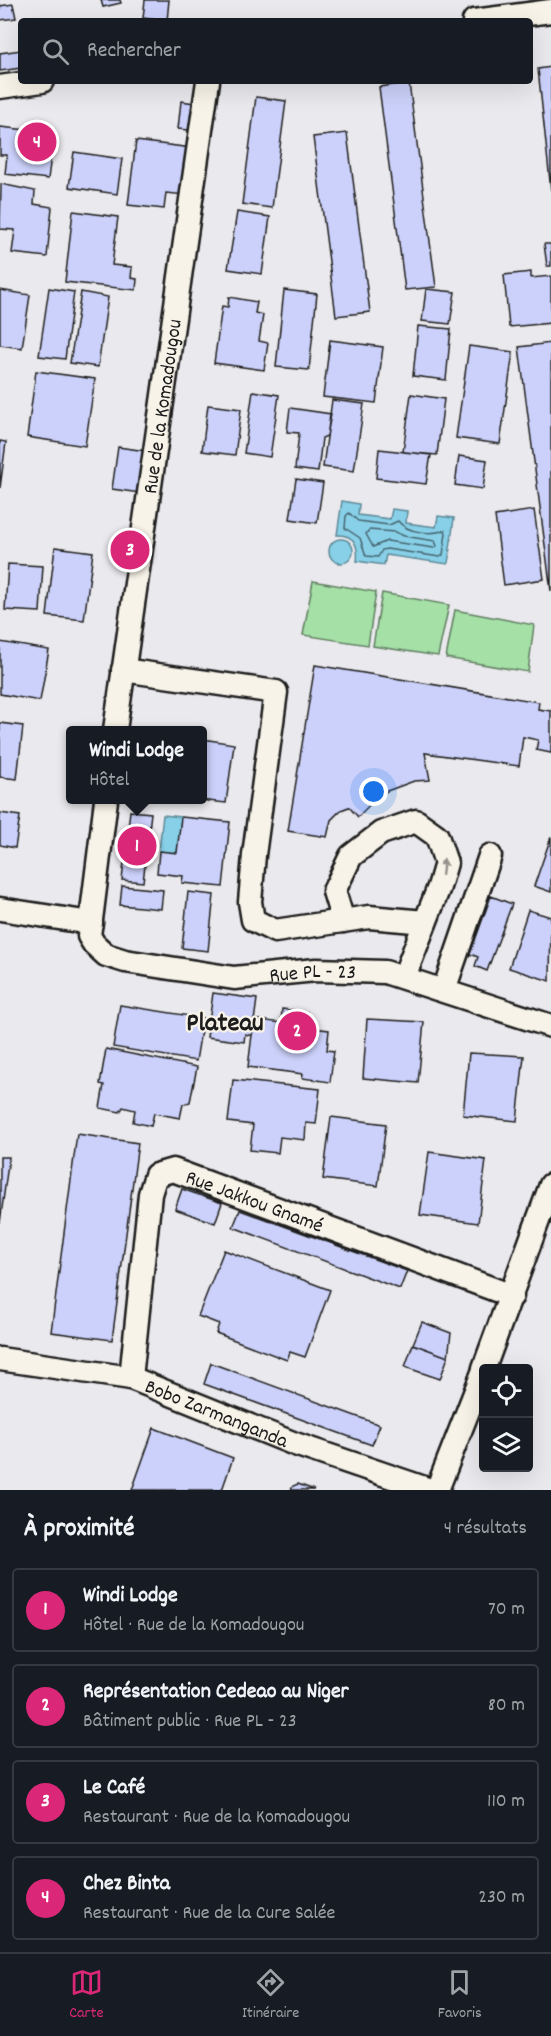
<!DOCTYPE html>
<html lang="fr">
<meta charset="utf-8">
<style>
:root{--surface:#171b24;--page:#242831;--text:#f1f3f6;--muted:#9ea1a6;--line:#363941;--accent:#db2777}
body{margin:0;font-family:Dekko,sans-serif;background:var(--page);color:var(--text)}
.controls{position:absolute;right:18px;bottom:18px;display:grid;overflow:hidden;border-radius:6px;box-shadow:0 6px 24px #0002}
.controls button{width:54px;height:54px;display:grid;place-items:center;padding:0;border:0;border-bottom:2px solid var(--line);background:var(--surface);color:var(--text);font:30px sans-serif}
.you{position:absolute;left:374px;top:792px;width:21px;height:21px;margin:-15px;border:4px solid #fff;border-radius:50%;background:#1a73e8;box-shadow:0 0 0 9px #1a73e833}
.badge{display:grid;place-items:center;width:39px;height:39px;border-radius:50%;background:var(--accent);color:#fff;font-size:20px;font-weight:700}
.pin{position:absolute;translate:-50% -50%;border:3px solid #fff;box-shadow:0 2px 6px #0006}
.popup{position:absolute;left:66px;top:726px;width:141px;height:78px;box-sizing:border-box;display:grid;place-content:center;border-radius:6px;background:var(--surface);filter:drop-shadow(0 2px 4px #0005);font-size:20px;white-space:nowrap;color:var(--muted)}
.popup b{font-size:22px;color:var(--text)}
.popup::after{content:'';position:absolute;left:50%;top:100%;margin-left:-12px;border:12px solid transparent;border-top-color:var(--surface)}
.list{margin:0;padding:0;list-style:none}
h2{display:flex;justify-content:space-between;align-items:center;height:78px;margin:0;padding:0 24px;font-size:26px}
h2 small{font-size:20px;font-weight:400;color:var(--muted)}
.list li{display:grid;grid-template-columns:39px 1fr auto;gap:18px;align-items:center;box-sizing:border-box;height:84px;margin:0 12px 12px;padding:0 12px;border:2px solid var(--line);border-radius:6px}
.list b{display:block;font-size:22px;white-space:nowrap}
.list p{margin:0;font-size:20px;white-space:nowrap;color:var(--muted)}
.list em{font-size:20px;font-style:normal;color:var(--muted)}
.icon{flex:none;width:33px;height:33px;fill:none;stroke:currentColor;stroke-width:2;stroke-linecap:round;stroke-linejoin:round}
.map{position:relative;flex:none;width:551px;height:1490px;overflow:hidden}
.search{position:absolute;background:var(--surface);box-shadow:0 6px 24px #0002;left:18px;right:18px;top:18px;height:66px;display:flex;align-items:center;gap:15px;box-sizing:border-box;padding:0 21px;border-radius:6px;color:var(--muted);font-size:22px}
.sheet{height:462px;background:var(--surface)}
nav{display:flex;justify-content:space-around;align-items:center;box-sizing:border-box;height:84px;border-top:2px solid var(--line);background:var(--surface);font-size:16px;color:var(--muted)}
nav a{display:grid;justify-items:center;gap:3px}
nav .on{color:var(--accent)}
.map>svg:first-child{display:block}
.green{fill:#a5e0a6;stroke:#607e61;stroke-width:1.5}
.water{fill:#87d0e8;stroke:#5c8896;stroke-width:1.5}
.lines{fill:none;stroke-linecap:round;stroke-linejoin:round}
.shore{stroke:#47646e;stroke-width:1.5}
.building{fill:#cbd1fa;stroke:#1c1c1c;stroke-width:1.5}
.minor-casing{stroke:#1c1c1c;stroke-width:27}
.minor{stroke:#f7f3e8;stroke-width:22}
.oneway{fill:#94928c}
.labels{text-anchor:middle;stroke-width:4.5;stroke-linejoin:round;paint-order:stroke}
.street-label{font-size:21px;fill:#1c1c1c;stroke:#f7f3e8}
.district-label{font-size:27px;font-weight:bold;fill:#1c1c1c;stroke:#f7f3e8}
</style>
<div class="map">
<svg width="551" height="1490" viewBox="0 0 551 1490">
<rect width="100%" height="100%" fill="#eae9ed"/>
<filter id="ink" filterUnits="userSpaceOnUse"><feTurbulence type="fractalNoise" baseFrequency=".0167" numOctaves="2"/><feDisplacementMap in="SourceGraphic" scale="12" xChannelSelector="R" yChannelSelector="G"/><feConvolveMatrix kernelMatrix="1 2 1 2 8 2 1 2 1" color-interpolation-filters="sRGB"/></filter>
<g filter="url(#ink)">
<path class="green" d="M313,581L376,592L368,645L303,635Z
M382,593L449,605L438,656L373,646Z
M455,610L534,625L528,672L446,658Z"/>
<path class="water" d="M342,501L359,504L358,515L390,519L392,509L407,511L406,523L436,527L438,516L454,518L448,564L386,555L384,565L357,561C359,546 354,534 337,535Z
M329 551a12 12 0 1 1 24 0a12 12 0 1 1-24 0Z
M163,815L181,817L177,853L159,851Z"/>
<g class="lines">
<path class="shore" d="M349,513L358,521L389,525L398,521C407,533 432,535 445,530L446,533L443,555L440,557L387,549L382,550L378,557L366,556L360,538L345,528L346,516Z
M369,530L395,532L404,536L435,541L437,546L434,548L387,541L373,547L366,534Z"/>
</g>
<path class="building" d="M101,0H120L121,3L103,7Z
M145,0H169L167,21L143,18Z
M13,4L16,18L0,20V6Z
M21,50V68L0,71V53Z
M551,67V191L538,69Z
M409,83L436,287L405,290L379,87Z
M256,97L286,101L272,208L242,204Z
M181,101L201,104L198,131L178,129Z
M0,127L54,133L48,179L5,174L7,155H0Z
M347,133L370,312L336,316L313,137Z
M136,141L192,148L186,195L166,193L164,209L128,205Z
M74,152L122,159L117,194L69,187Z
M1,184L35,191L34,204L52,207L47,257L12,253L15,230L0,229Z
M73,211L118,217L112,265L132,267L131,278L137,279L136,290L65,282Z
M237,212L270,217L262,274L228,269Z
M544,244H551V266H547Z
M531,272V278L551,276V323L509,327L504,275Z
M49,288L74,292L65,359L39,356Z
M426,289L455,292L450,324L422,321Z
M0,290L30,295L22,348L0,345Z
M284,290L317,294L309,370L276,367Z
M81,292L108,297L98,367L70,363Z
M229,297L257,302L255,313L263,315L259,341L268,343L264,370L214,363L222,306L228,307Z
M418,326L451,329L446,380L413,376Z
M330,340L383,347L376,403L323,397Z
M551,343V591L519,347Z
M469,346L513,352L500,444L456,438Z
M36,371L95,379L85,446L27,437Z
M253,391L279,395L270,457L244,453Z
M411,394L444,399L437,455L403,452Z
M332,400L364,404L354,471L323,467Z
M208,405L241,409L235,455L202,451Z
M290,408L331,414L327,436L322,438L318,472L295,469L299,433L287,432Z
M0,441L6,442L0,488Z
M118,447L146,451L140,493L112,489Z
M379,449L431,455L426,484L376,478Z
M459,456L487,460L483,489L455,485Z
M296,479L323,483L317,523L290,519Z
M534,510L544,579L504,585L495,516Z
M55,547L93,552L84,620L47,616Z
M8,564L43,566L40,612L5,610Z
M0,642L49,650L40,701L0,694Z
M315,665L539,702L538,709L551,711V753L536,750L538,740L523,737L519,766L425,753L430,780L414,781L387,791L374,800L358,817L349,807L341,810L331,820L327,837L288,831Z
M0,723L23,726L17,779L0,777Z
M203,739L234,744L226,803L199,800H203Z
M130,811L151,813L143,882L122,880Z
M0,813L20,816L15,848L0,845Z
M181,817L230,822L223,887L182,883L183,876L157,873L159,851L177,853Z
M551,837V892L534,886Z
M122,886L163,890L161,909L120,905Z
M188,892L214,895L208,951L182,948Z
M491,896L512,904L487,971L475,966L478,957L470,954Z
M528,910L551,917L550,981L509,968Z
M213,993L257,999L252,1036L245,1034L244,1042L207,1037Z
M120,1005L203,1018L196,1061L113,1047Z
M282,1009L307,1012L305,1027L329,1030L327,1050L334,1051L330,1082L302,1078L303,1074L248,1067L254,1019L281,1023Z
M367,1019L424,1022L418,1083L363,1078Z
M106,1049L197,1067L190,1102L183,1104L180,1118L154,1113L151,1126L133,1122L135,1110L123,1107L120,1112L100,1108L104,1085L100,1084Z
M469,1053L524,1056L517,1121L463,1115Z
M233,1080L320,1089L316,1124L306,1123L305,1140L280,1137L278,1153L250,1150L253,1125L228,1122Z
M331,1117L386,1124L378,1186L323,1179Z
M77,1134L138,1143L112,1340L51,1332Z
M429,1152L486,1160L478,1223L420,1215Z
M0,1157H9L0,1223Z
M182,1189L222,1203L215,1223L175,1209Z
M240,1210L407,1271L400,1289L233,1227Z
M224,1250L330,1290L305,1357L290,1352L287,1360L216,1333L219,1324L198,1316Z
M422,1322L451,1333L448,1357L413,1344Z
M413,1344L448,1357L440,1379L405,1367Z
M211,1363L380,1425L372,1445L204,1384Z
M154,1428L233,1458L222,1490H132Z
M298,1484L314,1490H291L293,1486Z"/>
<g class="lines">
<defs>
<g id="minor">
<path d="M474,21L551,11"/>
<path d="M0,87L42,81"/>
<path d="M123,670L276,692L254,855L250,902L253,920L275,931L369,917L425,922"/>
<path id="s1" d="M115,730L208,81"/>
<path id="s2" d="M106,800L89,936L94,944L106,955L125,961L234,978L316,970L385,972L551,1026"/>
<path d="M0,909L91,923"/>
<path d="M343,921L334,891L351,856L381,833L416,821L437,836L446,863L439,887L404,977"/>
<path d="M444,990L490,856"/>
<path id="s3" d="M0,1359L131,1378L295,1444L430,1490"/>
<path d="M484,1368L551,1185"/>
<path id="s4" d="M131,1378L150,1194L156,1175L173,1170L512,1296"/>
<path d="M437,1490L484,1370"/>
</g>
</defs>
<use href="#minor" class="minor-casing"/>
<use href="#minor" class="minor"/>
</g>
<defs><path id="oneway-solid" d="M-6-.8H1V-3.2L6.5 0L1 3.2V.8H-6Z" transform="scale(1.5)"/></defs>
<use class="oneway" href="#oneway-solid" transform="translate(443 867) rotate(-84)"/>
</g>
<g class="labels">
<g class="street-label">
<text dy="7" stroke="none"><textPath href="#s1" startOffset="327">Rue de la Komadougou</textPath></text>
<text dy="7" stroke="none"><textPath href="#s2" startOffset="372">Rue PL - 23</textPath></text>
<text dy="7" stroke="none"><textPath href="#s4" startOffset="310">Rue Jakkou Gnamé</textPath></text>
<text dy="7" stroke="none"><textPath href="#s3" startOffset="225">Bobo Zarmanganda</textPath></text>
</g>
<g class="district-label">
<text x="225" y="1030">Plateau</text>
</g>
</g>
</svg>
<div class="controls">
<button><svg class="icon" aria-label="locate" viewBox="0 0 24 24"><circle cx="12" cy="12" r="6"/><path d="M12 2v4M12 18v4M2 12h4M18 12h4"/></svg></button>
<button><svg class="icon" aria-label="layers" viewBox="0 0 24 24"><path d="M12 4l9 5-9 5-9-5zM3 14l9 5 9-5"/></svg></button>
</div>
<div class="you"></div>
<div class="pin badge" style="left:137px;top:846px">1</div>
<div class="popup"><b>Windi Lodge</b>Hôtel</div>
<div class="pin badge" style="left:297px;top:1031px">2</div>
<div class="pin badge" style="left:130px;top:550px">3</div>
<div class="pin badge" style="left:37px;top:142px">4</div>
<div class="search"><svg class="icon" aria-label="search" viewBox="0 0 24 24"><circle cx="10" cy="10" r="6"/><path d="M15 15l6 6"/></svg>Rechercher</div>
</div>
<section class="sheet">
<h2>À proximité<small>4 résultats</small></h2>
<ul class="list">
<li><span class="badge">1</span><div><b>Windi Lodge</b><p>Hôtel · Rue de la Komadougou</p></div><em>70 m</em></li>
<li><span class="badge">2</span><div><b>Représentation Cedeao au Niger</b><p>Bâtiment public · Rue PL - 23</p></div><em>80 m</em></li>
<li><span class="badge">3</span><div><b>Le Café</b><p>Restaurant · Rue de la Komadougou</p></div><em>110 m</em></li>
<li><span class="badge">4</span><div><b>Chez Binta</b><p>Restaurant · Rue de la Cure Salée</p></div><em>230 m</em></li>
</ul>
</section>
<nav>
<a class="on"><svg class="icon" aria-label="map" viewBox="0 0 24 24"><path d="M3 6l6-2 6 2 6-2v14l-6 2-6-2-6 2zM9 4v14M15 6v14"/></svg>Carte</a>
<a><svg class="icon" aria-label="directions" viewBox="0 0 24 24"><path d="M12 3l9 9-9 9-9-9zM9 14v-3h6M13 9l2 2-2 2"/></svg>Itinéraire</a>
<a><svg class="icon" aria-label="saved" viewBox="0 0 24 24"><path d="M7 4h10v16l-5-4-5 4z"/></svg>Favoris</a>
</nav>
